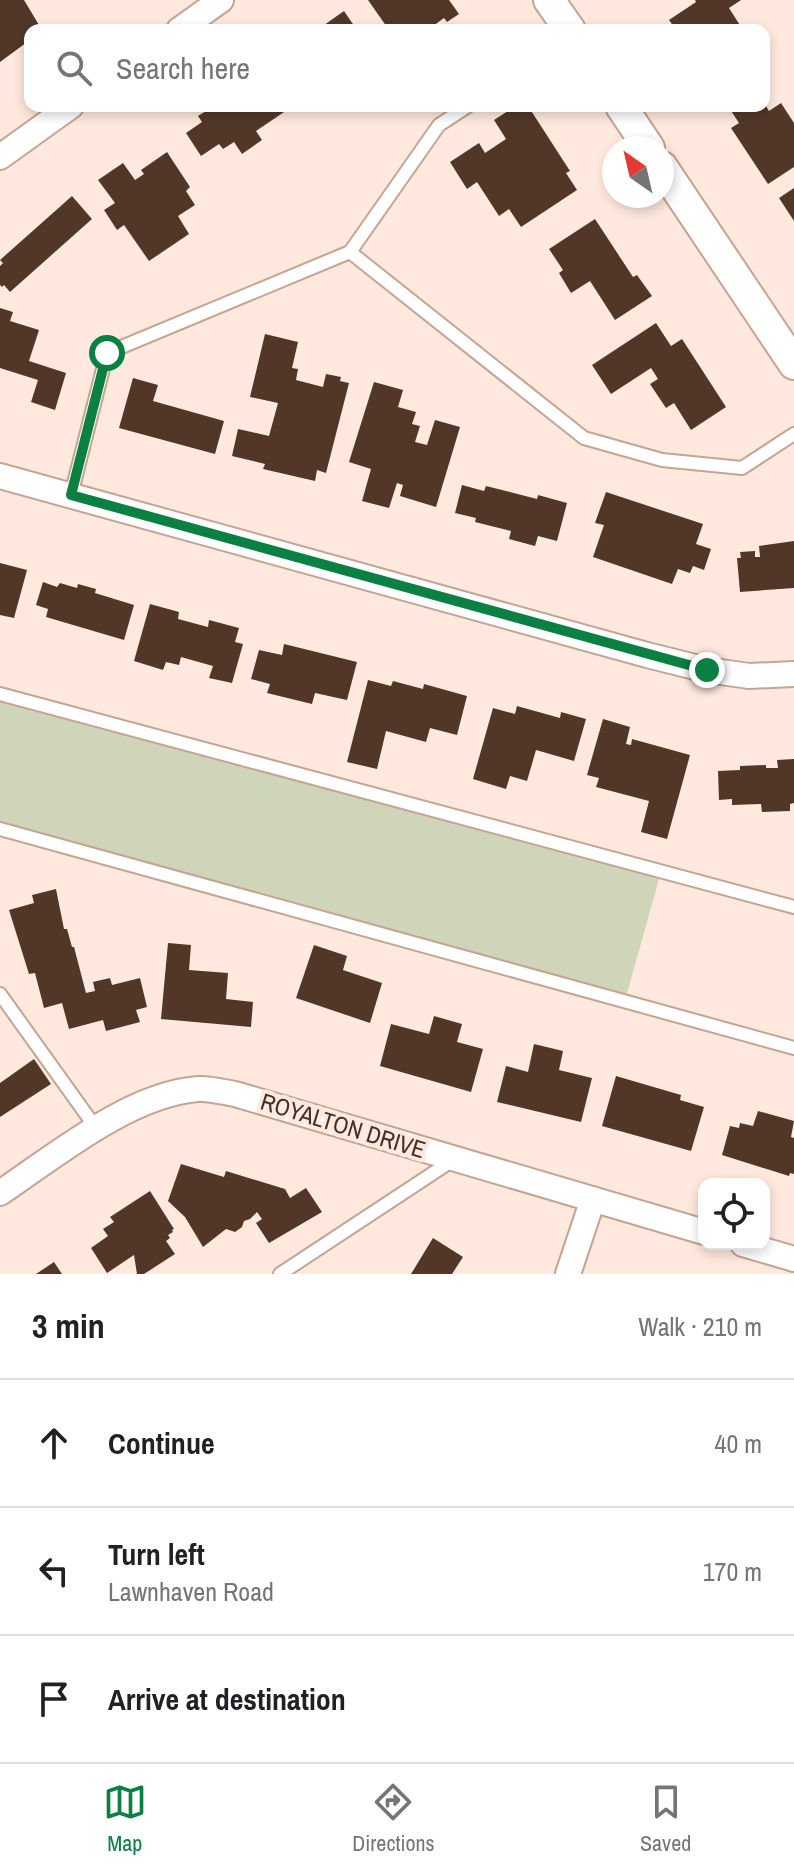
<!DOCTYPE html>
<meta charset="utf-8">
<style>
:root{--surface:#fff;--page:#f6f6f6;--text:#202124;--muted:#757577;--line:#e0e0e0;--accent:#0b8043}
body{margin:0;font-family:"Archivo Narrow",sans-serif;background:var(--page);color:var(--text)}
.controls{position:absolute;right:24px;bottom:24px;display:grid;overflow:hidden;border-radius:16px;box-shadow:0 4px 12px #0003}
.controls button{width:72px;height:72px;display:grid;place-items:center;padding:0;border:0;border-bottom:2px solid var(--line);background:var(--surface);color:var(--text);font:40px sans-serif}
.compass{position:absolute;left:602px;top:136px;width:72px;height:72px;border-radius:50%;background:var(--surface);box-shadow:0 4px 12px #0003;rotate:326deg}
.stop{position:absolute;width:24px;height:24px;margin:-18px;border:6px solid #0b8043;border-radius:50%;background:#fff}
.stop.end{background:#0b8043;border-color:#fff;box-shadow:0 2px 8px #0008}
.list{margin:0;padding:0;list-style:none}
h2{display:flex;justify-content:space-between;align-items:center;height:104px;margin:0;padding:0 32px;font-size:34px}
h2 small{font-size:26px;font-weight:400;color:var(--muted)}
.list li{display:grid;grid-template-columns:52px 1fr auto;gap:24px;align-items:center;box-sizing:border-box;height:128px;padding:0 32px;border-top:2px solid var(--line)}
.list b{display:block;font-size:30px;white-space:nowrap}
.list p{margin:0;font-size:26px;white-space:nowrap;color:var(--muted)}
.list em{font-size:26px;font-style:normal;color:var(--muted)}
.icon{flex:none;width:44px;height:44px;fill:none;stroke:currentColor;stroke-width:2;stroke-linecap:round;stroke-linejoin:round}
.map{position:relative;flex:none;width:794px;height:1274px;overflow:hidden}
.search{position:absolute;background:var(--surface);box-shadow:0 4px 12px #0003;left:24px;right:24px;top:24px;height:88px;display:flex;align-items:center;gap:20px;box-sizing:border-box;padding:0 28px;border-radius:16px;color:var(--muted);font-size:30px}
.sheet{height:488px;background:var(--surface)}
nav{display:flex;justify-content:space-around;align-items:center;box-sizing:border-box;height:112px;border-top:2px solid var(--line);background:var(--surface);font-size:22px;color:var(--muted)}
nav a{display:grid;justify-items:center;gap:4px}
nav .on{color:var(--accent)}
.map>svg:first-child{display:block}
.green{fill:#ced5b8}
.building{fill:#523728}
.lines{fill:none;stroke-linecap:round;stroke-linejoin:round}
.service-casing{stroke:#c5a492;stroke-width:16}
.minor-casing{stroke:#c5a492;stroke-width:28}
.tertiary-casing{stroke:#c5a492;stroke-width:34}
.service{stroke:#fff;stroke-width:12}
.minor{stroke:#fff;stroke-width:24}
.tertiary{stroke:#fff;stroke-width:30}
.route{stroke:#0b8043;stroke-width:10}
.labels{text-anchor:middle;stroke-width:8;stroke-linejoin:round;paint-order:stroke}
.street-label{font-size:24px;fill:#40322b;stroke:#ffe9de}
</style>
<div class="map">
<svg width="794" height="1274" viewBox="0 0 794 1274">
<rect width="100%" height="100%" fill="#ffe9de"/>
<path class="green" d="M0,686L662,868L623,1008L0,837Z"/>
<path class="building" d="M0,0H24L42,30H30V40L0,62Z
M368,0H449L459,14L447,22L444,18L433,26L436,30H389Z
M695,0H741L729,8L743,30H676L669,20L696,2Z
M344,11L357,30H317Z
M781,103L794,123V167L768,184L731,128L739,123L728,106H766L769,111Z
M209,106H284L287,110L256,131L262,140L242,154L234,142L223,149L219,144L201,156L186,133L202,122L198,116L211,108Z
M516,106H528L570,171L566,173L577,190L521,227L509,209L499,216L477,182L467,189L450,162L479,143L485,153L506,139L494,120Z
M167,152L190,187L186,191L195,205L178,216L189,234L149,261L124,225L117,230L104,210L115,203L98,180L123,163L135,180L144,174L141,170Z
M794,188V221L779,198Z
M72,196L92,219L10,292L4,285L2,287L0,285V266L3,263L0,260Z
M595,219L633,277L637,275L652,296L615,320L590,281L571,293L559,273L563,270L549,249Z
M0,308L13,312L10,321L39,330L29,361L66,373L55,410L31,402L38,380L0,368Z
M656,323L671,346L682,339L726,407L691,430L674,403L666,408L650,384L658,379L651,368L611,394L592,365Z
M265,334L298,342L292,368L298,369L296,380L323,387L326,374L341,377L340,381L349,383L326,473L317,470L315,481L263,469L265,464L232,456L238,429L269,436L278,403L250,397Z
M133,378L158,385L153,401L224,421L215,454L119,428Z
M374,382L403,390L398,407L416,412L412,424L420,426L415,442L427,445L435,420L460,427L436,507L400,496L403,485L397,483L389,508L362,501L371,469L349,462Z
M462,485L484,491L486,486L537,499L538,495L567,503L557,541L538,536L535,546L509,539L511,531L475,522L476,518L455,513Z
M606,492L703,524L696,544L711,549L704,570L693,566L690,573L678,569L672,584L593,557L604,525L595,523Z
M794,541V588L740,592L737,558H741L740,552L755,551V557H760L759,546Z
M0,563L27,570L14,618L0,615Z
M43,582L57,587L60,583L77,588L78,584L96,589L95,593L134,605L124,640L46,617L48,609L36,605Z
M150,604L179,612L178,619L208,627L209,620L239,628L235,642L243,644L232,683L209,678L213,666L181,657L179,665L166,662L163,670L134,661Z
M284,644L357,662L347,700L315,693L312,704L267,693L270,684L251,679L259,650L282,655Z
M368,680L391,686L393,681L423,689L424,684L467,696L457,735L430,728L426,742L386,731L377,769L347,762Z
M517,706L560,718L561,712L586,719L574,761L536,750L527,781L510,776L506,789L473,779L493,708L515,714Z
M603,719L630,727L626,744L631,745L632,739L690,755L667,839L641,832L649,801L596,787L599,778L587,775Z
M794,759V803L790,804V811L762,812L761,804L732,805V799L719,800L718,771L740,770V766L766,765V768H778L777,760Z
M56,889L64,929H67L72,947H74L86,993L95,991L93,982L110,978L112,985L140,978L147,1007L136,1010L140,1022L106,1031L103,1020L69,1029L62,1003L44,1008L35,973L29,974L9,910L34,903L32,895Z
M168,943L191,945L189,970L228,973L226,999L253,1002L251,1027L161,1019Z
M314,945L347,956L343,970L382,983L370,1023L296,998Z
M434,1016L462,1024L457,1042L483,1049L471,1092L380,1066L391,1024L429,1034Z
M534,1044L563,1051L559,1070L592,1078L581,1122L497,1102L506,1066L528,1072Z
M34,1059L51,1084L0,1117V1083Z
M616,1076L681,1095L680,1100L704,1107L691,1151L602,1126Z
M758,1111L794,1121L791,1137L794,1138V1174L790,1173L789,1176L722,1155L730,1126L739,1128L740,1123L753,1126Z
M181,1164L224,1177L226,1171L285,1189L290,1198L306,1188L322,1212L269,1243L256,1223L262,1219L257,1212L250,1219L244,1221L242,1227L235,1232L226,1229L203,1247L185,1217L168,1201Z
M150,1191L174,1229L172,1230L173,1232L168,1235L170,1238L166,1241L175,1254L144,1274H137L134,1255L107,1273L91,1248L108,1236L103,1229L114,1222L110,1217Z
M433,1238L463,1257L452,1274H411Z
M54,1262L62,1274H36Z"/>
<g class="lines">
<defs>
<path id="service" d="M468,106L439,125L350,252L584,438L662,460L742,468L794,434
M71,495L107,353L350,252
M0,694L794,907
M0,829L794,1048
M0,994L96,1128
M280,1274L453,1160"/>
<path id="minor" d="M179,30L221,0
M0,157L71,106
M0,476L647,655L707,670L749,676L794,674
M0,1193C55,1156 130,1094 198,1089C209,1088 223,1092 235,1094L704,1232
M743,1244L794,1259
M568,1274L593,1199"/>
<path id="tertiary" d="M549,0L570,30
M621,106L649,148
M662,167L794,364"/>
</defs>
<use href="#service" class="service-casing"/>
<use href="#minor" class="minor-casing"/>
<use href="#tertiary" class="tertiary-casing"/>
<use href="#service" class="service"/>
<use href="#minor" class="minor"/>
<use href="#tertiary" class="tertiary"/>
</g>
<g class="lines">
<path class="route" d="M107,353L71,495L707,670"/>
</g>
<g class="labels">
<g class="street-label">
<text transform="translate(343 1126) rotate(17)" y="8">ROYALTON DRIVE</text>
</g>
</g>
</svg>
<div class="controls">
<button><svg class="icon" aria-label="locate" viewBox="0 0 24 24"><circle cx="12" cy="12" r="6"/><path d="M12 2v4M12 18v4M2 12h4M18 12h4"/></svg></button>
</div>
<svg class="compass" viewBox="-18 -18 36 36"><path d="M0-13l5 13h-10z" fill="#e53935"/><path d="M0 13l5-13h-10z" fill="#757577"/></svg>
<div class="stop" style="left:107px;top:353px"></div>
<div class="stop end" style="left:707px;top:670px"></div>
<div class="search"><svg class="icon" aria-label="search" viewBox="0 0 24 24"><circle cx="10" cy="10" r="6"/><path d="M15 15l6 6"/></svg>Search here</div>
</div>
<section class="sheet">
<h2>3 min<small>Walk · 210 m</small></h2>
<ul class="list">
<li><svg class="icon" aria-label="ahead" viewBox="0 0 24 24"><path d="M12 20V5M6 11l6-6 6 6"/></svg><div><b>Continue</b></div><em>40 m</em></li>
<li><svg class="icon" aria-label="left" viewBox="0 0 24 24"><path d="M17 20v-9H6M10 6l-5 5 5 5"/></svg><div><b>Turn left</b><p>Lawnhaven Road</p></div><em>170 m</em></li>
<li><svg class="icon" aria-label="arrive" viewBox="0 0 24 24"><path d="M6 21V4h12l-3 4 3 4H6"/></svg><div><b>Arrive at destination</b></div></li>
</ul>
</section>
<nav>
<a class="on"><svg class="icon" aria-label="map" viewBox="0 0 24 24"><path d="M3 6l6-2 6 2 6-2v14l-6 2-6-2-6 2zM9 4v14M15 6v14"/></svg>Map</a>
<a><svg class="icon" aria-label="directions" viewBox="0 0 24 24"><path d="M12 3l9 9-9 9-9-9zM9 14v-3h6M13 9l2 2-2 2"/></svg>Directions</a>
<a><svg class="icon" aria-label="saved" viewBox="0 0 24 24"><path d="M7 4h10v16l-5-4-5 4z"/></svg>Saved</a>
</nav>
